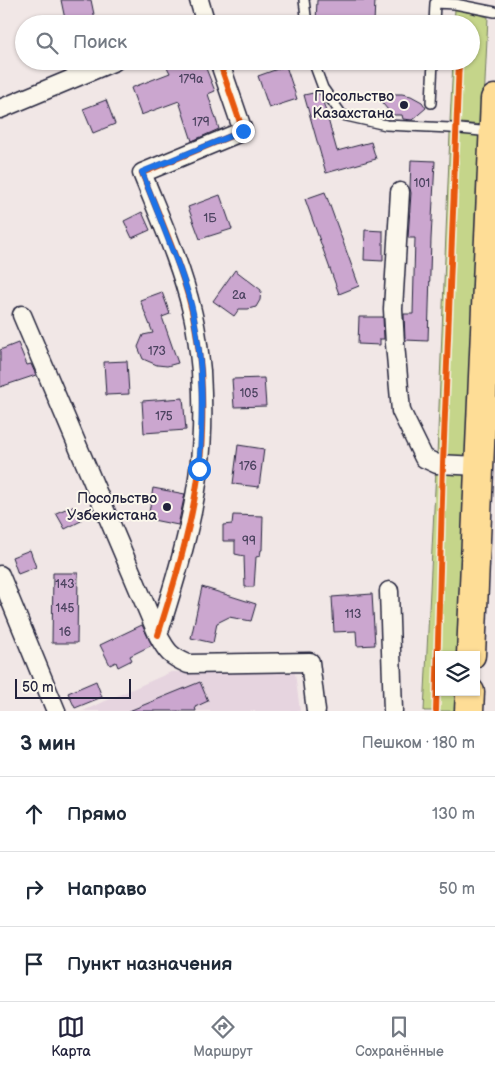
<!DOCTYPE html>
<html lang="ru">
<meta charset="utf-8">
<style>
:root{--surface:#fff;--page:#f2f2f3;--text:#1f2937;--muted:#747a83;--line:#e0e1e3;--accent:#22223b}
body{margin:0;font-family:"Balsamiq Sans",sans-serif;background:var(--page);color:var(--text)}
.controls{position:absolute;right:15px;bottom:15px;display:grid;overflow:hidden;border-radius:0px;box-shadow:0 1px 4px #0004}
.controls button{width:45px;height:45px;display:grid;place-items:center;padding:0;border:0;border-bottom:1px solid var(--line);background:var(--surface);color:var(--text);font:25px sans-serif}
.scale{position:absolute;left:15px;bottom:12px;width:116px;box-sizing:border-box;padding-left:5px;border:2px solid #22223b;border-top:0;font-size:14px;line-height:18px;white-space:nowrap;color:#22223b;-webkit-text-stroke:4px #fbf7ec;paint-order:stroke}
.stop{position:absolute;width:15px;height:15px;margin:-11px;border:4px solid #1a73e8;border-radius:50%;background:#fff}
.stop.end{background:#1a73e8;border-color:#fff;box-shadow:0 1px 5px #0008}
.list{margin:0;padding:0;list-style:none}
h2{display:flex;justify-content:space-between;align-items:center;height:65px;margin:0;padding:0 20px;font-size:21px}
h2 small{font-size:16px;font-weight:400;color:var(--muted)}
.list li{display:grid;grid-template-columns:32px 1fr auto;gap:15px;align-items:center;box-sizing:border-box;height:75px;padding:0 20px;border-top:1px solid var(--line)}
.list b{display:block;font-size:19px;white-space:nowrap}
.list em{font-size:16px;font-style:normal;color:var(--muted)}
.icon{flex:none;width:28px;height:28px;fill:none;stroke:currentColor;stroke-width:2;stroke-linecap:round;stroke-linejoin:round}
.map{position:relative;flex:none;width:495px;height:711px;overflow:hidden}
.search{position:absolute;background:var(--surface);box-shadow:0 1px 4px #0004;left:15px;right:15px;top:15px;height:55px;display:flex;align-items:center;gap:12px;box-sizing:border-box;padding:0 18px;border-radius:28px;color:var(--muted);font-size:19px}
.sheet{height:290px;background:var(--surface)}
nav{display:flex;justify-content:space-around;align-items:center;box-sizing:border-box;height:70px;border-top:1px solid var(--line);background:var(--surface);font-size:14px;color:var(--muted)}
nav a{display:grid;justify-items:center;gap:2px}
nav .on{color:var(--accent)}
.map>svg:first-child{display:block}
.built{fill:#e6d4df}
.green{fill:#c5d58a;stroke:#747c62}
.building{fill:#cba6cf;stroke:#22223b}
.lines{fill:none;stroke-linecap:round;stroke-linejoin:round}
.service-casing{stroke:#22223b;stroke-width:12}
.minor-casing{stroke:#22223b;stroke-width:21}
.primary-casing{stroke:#22223b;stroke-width:31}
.service{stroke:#fbf7ec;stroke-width:9}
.minor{stroke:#fbf7ec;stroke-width:18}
.primary{stroke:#fedd96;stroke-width:28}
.cycleway-casing{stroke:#fbf7ec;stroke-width:9}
.cycleway{stroke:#e8590c;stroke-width:6}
.route{stroke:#1a73e8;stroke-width:6}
.poi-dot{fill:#22223b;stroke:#fbf7ec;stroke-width:2}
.labels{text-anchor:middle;stroke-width:4;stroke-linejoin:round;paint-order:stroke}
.number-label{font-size:12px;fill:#4c4360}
.poi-label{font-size:15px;fill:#22223b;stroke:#fbf7ec;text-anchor:end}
</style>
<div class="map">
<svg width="495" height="711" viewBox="0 0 495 711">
<rect width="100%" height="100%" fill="#f1e7e6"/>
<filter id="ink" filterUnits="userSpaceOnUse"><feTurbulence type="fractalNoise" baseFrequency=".02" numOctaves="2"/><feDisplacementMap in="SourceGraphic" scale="10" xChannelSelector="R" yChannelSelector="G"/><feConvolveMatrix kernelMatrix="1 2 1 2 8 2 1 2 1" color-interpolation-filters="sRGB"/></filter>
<g filter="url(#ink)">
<path class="built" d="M171,672L295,673L300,711H83Z"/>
<path class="green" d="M455,9L488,17L483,125L450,122L453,61H471V24H454Z
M450,133L483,135L470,457L437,456Z
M436,469L472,472L463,655H439V692H461L460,711H424Z"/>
<path class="building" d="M61,0H91L96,24H66Z
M317,0H375L374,23L316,22Z
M182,61H203L215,91L208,94L219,129L192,141L179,101L141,115L131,88L170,73L167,67Z
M286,66L297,99L269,108L258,76Z
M318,92L322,98L337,151L371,142L376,159L326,173L304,95Z
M392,94H402L411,96L422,102L426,108L412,120L403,119L402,115H392L379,99Z
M106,100L115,124L93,133L83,109Z
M411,160L435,161L431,239L428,341L405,340L404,314H413L415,238H408L411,193L410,188Z
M325,192L359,286L339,294L305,199Z
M220,195L232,229L200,239L188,207Z
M142,212L150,230L132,238L124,221Z
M365,230L383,231V261L364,260Z
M235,270L261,290L260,300L256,307L248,309H239L234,316L213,301Z
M162,292L170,314L162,317L178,363L167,366L157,365L143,359L138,347L143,335L153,333L140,300Z
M359,317H383L384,339H380V345L358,344Z
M18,343L27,365L31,364L36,375L0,387V350Z
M127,361L129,394L106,395L104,362Z
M264,378L266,406L234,407L232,379Z
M183,398L186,430L144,433L142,401Z
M238,445L264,449L259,487L233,484Z
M153,488L185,494L178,525L148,519Z
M73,506L81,521L65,529L56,513Z
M233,515L263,516L262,550H261L260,556L256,557L254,587H245L244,556L235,554V541H223V525L232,524Z
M30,550L36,567L18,574L12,557Z
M53,573H78L77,643H52Z
M202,587L256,604L251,621L229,617L217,623L213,643L191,638Z
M372,594L375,645L357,646L356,631L334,632L332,597Z
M142,625L152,645L130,656L132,660L118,667L116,662L110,665L100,645Z
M96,681L102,697L75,708L68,693Z
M200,682L208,701L195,707L196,711H129Z"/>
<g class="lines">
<defs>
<path id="service" d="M304,0L307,24
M434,24L435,3L455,4L495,12
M313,61L323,88L342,115L386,125L450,128L491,132
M431,103L433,61"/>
<path id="minor" d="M199,0L206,24
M0,109L115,61
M400,192L393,309L395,344L401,411L424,458L437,464L479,466
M22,315L158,635C167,652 170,656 188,664L310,662L316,711
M0,575L56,711
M389,591L393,711
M158,635C175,581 192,526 199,470C203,438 203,404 201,371C199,351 197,331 192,311C181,264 160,218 142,173L243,131L219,61"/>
<path id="primary" d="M471,655L495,99
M469,711L470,692"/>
</defs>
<use href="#service" class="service-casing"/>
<use href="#minor" class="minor-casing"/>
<use href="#primary" class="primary-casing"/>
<use href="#service" class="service"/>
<use href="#minor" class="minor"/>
<use href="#primary" class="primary"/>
<defs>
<path id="cycleway" d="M158,635C175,581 192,526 199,470C203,438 203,404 201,371C199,351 197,331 192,311C181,264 160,218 142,173L243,131L219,61
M436,711L443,464L459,61"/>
</defs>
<use href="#cycleway" class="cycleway-casing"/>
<use href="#cycleway" class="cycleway"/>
</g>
</g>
<g class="lines" filter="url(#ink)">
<path class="route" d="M199,469C203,417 204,365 193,313C188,289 179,266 170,244C161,220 151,196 142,172L243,131"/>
</g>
<g class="poi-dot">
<circle cx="404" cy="105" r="5"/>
<circle cx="167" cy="507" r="5"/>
</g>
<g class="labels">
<g class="number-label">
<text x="191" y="83">179а</text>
<text x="201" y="126">179</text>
<text x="422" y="187">101</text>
<text x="210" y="222">1Б</text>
<text x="239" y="299">2а</text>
<text x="157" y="355">173</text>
<text x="249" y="397">105</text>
<text x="164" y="420">175</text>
<text x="248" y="470">176</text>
<text x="249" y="545">99</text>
<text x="65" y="588">143</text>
<text x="65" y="612">145</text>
<text x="353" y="618">113</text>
<text x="65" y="636">16</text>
</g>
<g class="poi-label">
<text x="394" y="101">Посольство<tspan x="394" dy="17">Казахстана</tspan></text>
<text x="157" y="503">Посольство<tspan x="157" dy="17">Узбекистана</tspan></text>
</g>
</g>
</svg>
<div class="controls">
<button><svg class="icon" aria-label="layers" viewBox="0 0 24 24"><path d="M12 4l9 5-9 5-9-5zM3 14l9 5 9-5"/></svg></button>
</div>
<div class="scale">50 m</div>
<div class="stop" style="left:199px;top:469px"></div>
<div class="stop end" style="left:243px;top:131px"></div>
<div class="search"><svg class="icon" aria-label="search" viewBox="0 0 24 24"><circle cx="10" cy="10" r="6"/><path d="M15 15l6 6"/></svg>Поиск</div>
</div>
<section class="sheet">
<h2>3 мин<small>Пешком · 180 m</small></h2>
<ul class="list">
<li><svg class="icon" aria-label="ahead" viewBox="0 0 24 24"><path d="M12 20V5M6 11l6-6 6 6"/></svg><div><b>Прямо</b></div><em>130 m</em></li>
<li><svg class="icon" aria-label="right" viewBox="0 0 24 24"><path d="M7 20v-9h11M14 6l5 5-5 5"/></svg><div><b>Направо</b></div><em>50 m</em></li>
<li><svg class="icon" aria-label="arrive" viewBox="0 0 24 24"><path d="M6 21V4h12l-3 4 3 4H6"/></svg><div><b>Пункт назначения</b></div></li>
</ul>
</section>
<nav>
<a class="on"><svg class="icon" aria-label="map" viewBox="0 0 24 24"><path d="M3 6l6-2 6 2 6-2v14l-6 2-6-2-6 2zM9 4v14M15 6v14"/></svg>Карта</a>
<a><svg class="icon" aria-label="directions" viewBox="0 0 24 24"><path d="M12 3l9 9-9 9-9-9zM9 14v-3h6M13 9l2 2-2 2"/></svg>Маршрут</a>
<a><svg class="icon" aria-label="saved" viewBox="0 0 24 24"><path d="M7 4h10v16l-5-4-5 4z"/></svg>Сохранённые</a>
</nav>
